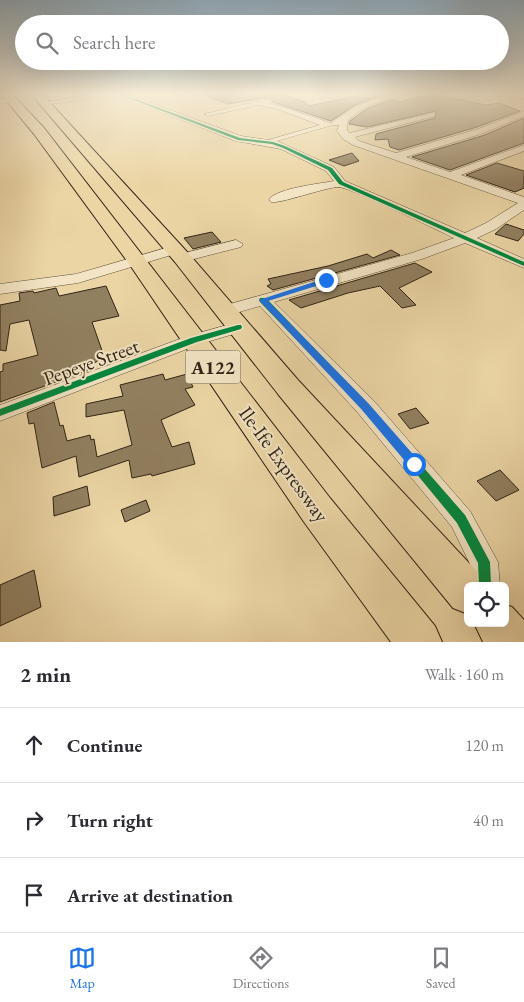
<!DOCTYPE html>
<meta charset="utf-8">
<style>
:root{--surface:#fff;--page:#f2f2f3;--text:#2b2b33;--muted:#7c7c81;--line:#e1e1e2;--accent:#1a73e8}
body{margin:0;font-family:"EB Garamond",serif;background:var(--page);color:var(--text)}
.controls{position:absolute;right:15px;bottom:15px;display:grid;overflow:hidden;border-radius:8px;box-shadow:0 5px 20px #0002}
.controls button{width:45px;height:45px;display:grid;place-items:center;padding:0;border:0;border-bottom:1px solid var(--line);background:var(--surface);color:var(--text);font:25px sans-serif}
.stop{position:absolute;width:15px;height:15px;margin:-11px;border:4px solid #1a73e8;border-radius:50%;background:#fff}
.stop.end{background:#1a73e8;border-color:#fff;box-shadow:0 1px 5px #0008}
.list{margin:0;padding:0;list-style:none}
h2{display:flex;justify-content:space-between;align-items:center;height:65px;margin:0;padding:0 20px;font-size:21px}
h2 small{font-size:16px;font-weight:400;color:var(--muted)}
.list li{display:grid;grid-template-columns:32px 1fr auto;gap:15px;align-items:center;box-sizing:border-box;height:75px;padding:0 20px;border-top:1px solid var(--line)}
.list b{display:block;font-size:19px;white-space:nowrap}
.list em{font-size:16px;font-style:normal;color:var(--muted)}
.icon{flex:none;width:28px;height:28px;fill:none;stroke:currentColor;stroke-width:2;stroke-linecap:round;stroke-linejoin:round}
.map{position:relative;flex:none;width:524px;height:642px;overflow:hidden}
.search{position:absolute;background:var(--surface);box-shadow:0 5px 20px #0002;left:15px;right:15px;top:15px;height:55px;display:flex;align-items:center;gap:12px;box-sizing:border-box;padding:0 18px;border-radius:28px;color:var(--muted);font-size:19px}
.sheet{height:290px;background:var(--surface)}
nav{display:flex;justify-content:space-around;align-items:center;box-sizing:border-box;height:70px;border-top:1px solid var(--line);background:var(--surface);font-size:14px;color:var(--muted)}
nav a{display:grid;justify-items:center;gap:2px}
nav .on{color:var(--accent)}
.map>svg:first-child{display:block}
.building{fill:#918060;stroke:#302316}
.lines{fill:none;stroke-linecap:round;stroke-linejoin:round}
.minor-casing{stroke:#5f503a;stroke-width:1}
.highway-casing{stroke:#302316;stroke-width:2}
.minor{fill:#f2e4c4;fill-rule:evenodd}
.highway{fill:#ebd5a5;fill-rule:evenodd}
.cycleway-casing{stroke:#f2e4c4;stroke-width:3}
.cycleway{fill:#00873e;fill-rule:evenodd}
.route{fill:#1a73e8}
.labels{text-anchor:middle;stroke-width:4;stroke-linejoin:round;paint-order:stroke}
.shield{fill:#f2e4c4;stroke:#6a5d4a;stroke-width:1}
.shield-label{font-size:19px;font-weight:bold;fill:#302316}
.street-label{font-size:20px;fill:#302316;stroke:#f2e4c4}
</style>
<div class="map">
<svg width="524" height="642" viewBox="0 0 524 642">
<rect width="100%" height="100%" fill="#ebd5a5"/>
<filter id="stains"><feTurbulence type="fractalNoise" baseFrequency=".004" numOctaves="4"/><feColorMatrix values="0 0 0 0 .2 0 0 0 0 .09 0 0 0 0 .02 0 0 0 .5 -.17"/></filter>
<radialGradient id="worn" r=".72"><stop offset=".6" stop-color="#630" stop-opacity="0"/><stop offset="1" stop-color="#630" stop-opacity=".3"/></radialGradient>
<path class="building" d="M202,94H281L305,102L309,106L365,94L379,96L355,105L331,121L273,102L269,97L228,104Z
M430,94L486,105L499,103L520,111L477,127L399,150L390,147L388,139L375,140L376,134L435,118L436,111L367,127L349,124L350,121L368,108L392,100L401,102Z
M524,118V143L450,170L412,157L485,135Z
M352,153L359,161L344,166L329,160Z
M497,163L524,171V188L515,192L466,175Z
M506,224L524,230V234L518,241L495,234Z
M212,232L221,242L193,249L184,238Z
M391,250L400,255L273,290L267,286L271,284L268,279L328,266L367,254L373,258Z
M415,263L432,272L399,288L416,305L402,308L380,286L348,293L301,308L289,300Z
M106,286L119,316L92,322L105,359L93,363L95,368L0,402V372L3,371V364L38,355L29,320L10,324L6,351L0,350V305L20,301L19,293L33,291L34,293L56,288L59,296Z
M163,374L165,380L187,374L193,387L185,389L195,405L161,420L172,447L189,442L195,464L152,476L151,474L132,478L129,460L79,477L76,456L42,468L34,423L29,424L27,413L54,402L60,426L63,425L67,441L90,435L91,440L94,439L97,457L132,445L124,410L86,417V404L123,396L120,385Z
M416,408L429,423L410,429L398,414Z
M500,470L519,490L496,501L477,481Z
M87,486L90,505L54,516L53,497Z
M146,500L150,511L125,522L121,510Z
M34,570L41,607L0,626V585Z"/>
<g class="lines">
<defs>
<path id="minor" d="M95,94H113L46,105L42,103Z
M116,94H126L241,136L268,140L320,125L277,109L258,105L208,116L204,114L268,99L272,101L270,103L331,123C353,107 375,94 404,94L367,106L348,120L347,130L350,133L435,112V116L355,137L359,141L396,153L478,129L524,111V116L484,133L406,157L450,172L524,145V151L461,175L524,197V210L496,229L477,238L524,259V268L465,243L422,259L274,302L374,401L470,511L498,562L500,586H470V564L452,527L358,413L260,306L225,316L219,315L216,311L219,307L412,253L454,238C437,230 348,186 338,187C323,188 280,204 271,202L269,199C279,188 318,184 334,181L326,171L281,149L236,141ZM333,125H339L337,131L343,139L353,145L518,203L486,223L465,233L345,181L334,167L277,141Z
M516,94H524V99Z
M12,98V102L0,103V99Z
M236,240L243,244L241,247L182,262L175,258L177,255Z
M173,246L180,250L178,253L78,283L0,294V284L76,274Z
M238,322L244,323L247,327L244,331L200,344L0,421V405L188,336Z"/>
<path id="highway" d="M1,94H12L44,128L330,498L435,626L442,642H391L304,522L130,265L34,134Z
M31,94H42L189,254L298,380L483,578L486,586H468V614L453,608L278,394L175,262Z
M505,605L512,607L524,620V642H483L474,623H505Z"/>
</defs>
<use href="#minor" class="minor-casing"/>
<use href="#highway" class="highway-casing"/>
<use href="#minor" class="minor"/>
<use href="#highway" class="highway"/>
<defs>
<path id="cycleway" d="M118,94H122L240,138L273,142L285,146L332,168L343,182L524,262V266L339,184L328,170L283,148L272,144L238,140Z
M260,298H266L369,405L465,515L490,562L491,586H479L478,563L457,523L363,409L260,302L259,300Z
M238,325H241L242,327L241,329L197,342L0,416V409L191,338Z"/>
</defs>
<use href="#cycleway" class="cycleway-casing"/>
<use href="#cycleway" class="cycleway"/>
</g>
<linearGradient id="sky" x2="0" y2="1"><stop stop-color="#8fa9ba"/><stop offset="0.51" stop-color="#f6ecd6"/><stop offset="1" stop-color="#f6ecd6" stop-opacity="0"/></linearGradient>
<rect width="524" height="184" fill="url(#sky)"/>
<path class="route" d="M326,278L330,280L329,282L268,301L369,404L418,460V467H410L362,410L259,300Z"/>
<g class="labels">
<rect class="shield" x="185.5" y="350.5" width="55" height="33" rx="4"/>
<g class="shield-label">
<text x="213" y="374">A122</text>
</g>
<g class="street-label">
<text transform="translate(91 362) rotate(-20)" y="7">Pepeye Street</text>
<text transform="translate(284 464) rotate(54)" y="7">Ile-Ife Expressway</text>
</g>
</g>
<rect width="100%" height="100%" filter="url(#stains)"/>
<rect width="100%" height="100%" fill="url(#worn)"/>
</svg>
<div class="controls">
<button><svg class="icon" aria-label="locate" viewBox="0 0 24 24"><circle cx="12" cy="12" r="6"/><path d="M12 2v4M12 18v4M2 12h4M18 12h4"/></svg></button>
</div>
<div class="stop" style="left:414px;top:464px"></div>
<div class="stop end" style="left:326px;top:280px"></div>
<div class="search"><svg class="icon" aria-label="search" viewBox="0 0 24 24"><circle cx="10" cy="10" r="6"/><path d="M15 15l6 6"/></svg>Search here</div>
</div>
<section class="sheet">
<h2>2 min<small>Walk · 160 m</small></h2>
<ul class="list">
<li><svg class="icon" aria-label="ahead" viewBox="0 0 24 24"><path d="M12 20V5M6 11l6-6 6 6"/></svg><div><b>Continue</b></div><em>120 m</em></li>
<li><svg class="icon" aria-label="right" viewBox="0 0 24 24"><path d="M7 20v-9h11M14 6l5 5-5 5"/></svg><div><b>Turn right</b></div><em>40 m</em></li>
<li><svg class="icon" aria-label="arrive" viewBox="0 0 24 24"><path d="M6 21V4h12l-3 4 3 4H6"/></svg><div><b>Arrive at destination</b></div></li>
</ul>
</section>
<nav>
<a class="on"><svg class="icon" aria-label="map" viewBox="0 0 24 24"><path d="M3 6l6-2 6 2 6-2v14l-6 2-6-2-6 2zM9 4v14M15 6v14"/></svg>Map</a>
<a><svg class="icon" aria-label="directions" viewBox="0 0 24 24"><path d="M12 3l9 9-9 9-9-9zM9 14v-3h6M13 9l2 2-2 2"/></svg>Directions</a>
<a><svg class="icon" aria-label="saved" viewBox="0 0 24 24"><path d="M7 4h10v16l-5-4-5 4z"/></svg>Saved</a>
</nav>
